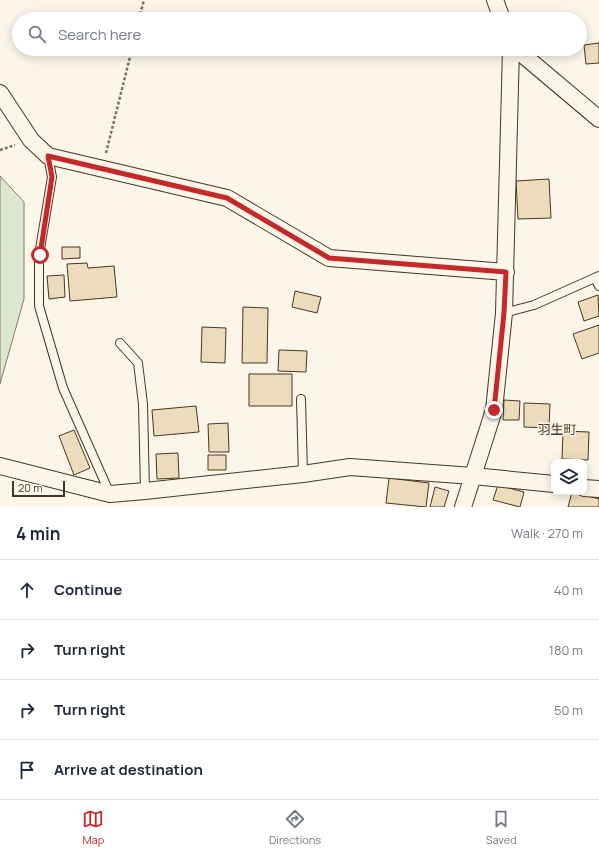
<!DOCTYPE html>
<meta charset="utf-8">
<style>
:root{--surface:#fff;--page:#f6f6f7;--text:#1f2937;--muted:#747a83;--line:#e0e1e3;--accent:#c62828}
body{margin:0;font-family:Manrope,"Noto Sans JP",sans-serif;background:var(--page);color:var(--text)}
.controls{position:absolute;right:12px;bottom:12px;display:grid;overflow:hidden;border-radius:8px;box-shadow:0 2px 10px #0003}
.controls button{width:36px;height:36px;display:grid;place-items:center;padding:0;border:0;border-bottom:1px solid var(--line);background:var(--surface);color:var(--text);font:20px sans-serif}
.scale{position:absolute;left:12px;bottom:10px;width:53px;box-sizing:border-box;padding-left:4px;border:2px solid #4a3520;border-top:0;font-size:11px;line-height:14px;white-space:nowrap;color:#4a3520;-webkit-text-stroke:3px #fbf6e9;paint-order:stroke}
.stop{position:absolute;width:12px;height:12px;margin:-9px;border:3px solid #c62828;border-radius:50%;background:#fff}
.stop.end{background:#c62828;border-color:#fff;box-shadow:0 1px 4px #0008}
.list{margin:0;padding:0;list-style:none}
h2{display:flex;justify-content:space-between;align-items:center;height:52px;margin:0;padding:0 16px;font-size:17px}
h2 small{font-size:13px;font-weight:400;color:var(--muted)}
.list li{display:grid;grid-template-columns:26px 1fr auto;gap:12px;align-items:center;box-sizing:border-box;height:60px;padding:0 16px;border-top:1px solid var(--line)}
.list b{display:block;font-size:15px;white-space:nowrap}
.list em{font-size:13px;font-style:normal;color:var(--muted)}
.icon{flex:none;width:22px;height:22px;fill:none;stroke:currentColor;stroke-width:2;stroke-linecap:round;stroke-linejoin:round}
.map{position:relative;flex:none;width:599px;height:507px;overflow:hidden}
.search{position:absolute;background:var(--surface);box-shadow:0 2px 10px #0003;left:12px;right:12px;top:12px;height:44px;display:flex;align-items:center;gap:10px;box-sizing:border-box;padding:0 14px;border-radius:22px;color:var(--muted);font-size:15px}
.sheet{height:292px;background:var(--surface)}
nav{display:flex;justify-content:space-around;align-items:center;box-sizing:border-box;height:56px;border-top:1px solid var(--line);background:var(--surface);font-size:11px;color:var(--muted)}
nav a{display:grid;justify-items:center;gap:2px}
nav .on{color:var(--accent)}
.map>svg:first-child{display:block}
.green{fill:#dce7d0;stroke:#887966}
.building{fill:#ecdcbc;stroke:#4a3520}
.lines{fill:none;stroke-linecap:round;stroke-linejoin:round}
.service-casing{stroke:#4a3520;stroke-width:10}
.minor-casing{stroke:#4a3520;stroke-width:18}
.path{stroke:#7f6f5c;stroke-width:2.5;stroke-dasharray:3 2;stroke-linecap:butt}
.service{stroke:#fbf6e9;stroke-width:8}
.minor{stroke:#fbf6e9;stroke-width:16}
.route{stroke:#c62828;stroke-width:5}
.labels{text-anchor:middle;stroke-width:3;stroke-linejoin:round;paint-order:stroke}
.quarter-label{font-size:13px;fill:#4a3520;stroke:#fbf6e9}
</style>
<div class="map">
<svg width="599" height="507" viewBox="0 0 599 507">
<rect width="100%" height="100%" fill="#fbf6e9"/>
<path class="green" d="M0,176L24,202V299L0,384Z"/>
<path class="building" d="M599,43V63L586,64L584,45Z
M549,179L551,218L518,219L516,181Z
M62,247H80V258L62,259Z
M87,263L88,268L114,266L117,297L70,301L67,264Z
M64,275L65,297L49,299L47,276Z
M295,291L321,297L317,313L292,307Z
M598,295L599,316L584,321L578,302Z
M243,307L268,308L267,363H242Z
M599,325V353L582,359L573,334Z
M202,327L226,328L225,363L201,362Z
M279,350L307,351L306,372L278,371Z
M249,374H292V406H249Z
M504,400L520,401L519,420H503Z
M524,403L550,404L549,428L524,427Z
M196,406L199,432L154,436L152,410Z
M228,423L229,452H209L208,424Z
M74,430L90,468L74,475L59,436Z
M563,431L589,432L588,460L562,459Z
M178,453L179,478L157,479L156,454Z
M208,455H226V470H208Z
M389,478L429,483L426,507L386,503Z
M498,485L524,492L520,507L493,500Z
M435,487L449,491L444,507H430Z
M572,492L599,499V507H568Z"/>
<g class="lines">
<defs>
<path id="service" d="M48,156L52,177L39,255V306L63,388L110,494
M595,278L599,286
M504,313L534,305L599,276
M120,343L138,363L143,404L145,491
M301,399L303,474"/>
<path id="minor" d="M495,0L502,19
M516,49L599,119
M0,93L31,140L48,156L227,198L329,258L506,272
M0,466L110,494L145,491L303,474L350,467L473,476L554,484
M584,488L599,489
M463,507L494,410L504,313L511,49"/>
</defs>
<use href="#service" class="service-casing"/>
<use href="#minor" class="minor-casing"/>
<path class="path" d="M139,19L144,0
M0,150L15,145
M106,153L132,49"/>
<use href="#service" class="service"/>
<use href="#minor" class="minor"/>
</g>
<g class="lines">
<path class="route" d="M40,255L52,177L48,156L227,198L329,258L506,272L504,313L494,410"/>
</g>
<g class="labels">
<g class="quarter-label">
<text x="557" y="434">羽生町</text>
</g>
</g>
</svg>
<div class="controls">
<button><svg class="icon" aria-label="layers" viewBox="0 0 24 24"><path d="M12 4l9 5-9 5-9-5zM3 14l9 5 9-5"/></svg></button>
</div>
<div class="scale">20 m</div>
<div class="stop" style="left:40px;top:255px"></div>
<div class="stop end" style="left:494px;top:410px"></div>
<div class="search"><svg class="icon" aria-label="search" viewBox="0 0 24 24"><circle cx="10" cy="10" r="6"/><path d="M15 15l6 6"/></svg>Search here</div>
</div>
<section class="sheet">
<h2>4 min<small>Walk · 270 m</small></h2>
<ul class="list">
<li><svg class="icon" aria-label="ahead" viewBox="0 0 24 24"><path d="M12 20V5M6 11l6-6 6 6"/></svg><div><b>Continue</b></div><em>40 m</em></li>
<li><svg class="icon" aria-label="right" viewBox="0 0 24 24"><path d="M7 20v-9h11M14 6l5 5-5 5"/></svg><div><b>Turn right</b></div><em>180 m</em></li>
<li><svg class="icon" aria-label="right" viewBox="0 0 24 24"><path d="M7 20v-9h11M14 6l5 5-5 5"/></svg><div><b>Turn right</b></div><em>50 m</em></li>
<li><svg class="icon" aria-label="arrive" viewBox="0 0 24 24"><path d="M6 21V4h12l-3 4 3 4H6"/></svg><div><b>Arrive at destination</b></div></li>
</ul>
</section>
<nav>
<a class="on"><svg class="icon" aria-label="map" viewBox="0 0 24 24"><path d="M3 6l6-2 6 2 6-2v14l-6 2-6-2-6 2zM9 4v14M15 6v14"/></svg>Map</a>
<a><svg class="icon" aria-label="directions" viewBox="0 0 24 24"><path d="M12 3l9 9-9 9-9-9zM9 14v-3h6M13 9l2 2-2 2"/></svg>Directions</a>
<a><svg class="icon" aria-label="saved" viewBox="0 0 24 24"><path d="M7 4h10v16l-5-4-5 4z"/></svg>Saved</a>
</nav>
